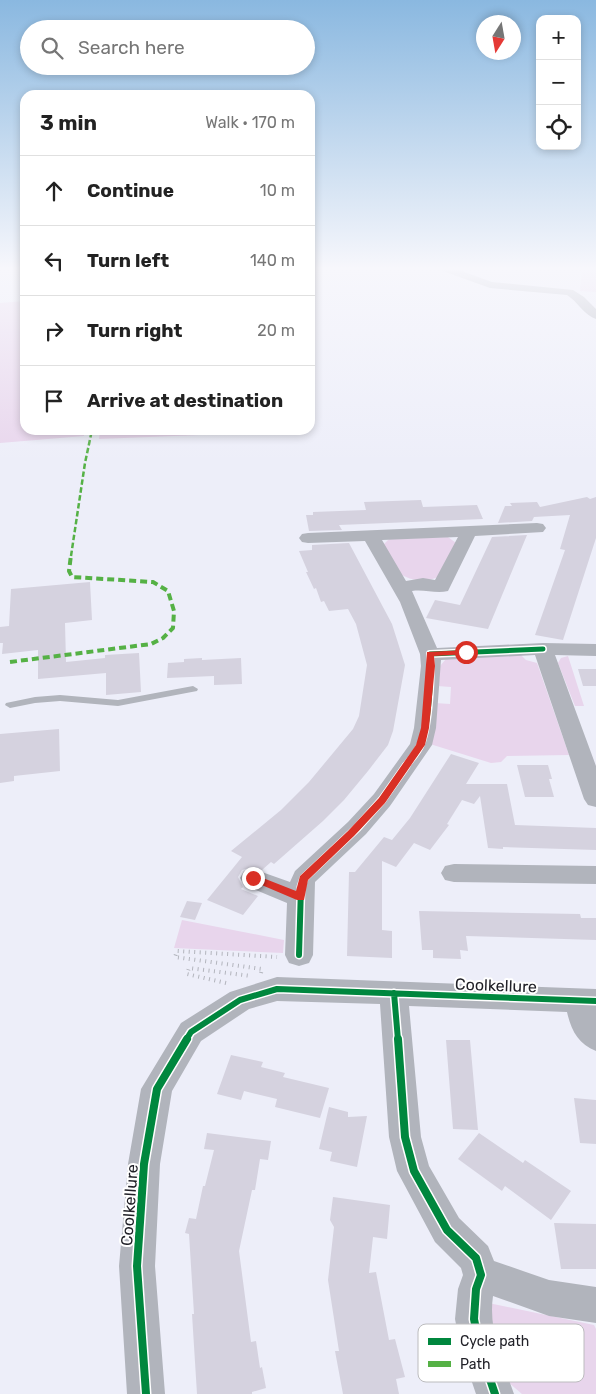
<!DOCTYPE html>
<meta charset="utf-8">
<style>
:root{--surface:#fff;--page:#f2f2f2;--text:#222;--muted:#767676;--line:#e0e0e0}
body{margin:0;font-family:Rubik,sans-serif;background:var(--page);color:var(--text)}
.controls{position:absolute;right:15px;top:15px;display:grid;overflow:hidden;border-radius:10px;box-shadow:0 2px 8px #0003}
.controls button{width:45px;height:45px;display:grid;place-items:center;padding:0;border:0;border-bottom:1px solid var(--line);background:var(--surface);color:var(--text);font:25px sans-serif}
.compass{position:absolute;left:476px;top:15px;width:45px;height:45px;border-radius:50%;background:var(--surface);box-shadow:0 2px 8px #0003;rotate:191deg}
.stop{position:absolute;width:15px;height:15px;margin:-11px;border:4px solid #d93025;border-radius:50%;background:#fff}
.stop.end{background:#d93025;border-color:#fff;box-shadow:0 1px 5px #0008}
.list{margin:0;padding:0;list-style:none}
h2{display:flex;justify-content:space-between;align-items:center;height:65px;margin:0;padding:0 20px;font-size:21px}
h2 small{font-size:16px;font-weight:400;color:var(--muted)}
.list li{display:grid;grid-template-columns:32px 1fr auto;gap:15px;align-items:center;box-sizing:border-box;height:70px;padding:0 20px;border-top:1px solid var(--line)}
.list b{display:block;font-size:19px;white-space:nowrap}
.list em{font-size:16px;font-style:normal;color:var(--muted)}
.icon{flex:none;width:28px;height:28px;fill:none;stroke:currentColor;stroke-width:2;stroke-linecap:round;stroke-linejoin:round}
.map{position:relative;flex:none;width:596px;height:1394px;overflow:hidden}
.search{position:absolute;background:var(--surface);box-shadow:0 2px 8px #0003;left:20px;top:20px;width:295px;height:55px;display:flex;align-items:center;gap:12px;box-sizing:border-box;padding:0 18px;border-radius:28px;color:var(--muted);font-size:19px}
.panel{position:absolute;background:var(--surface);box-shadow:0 2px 8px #0003;left:20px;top:90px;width:295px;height:345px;border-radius:15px}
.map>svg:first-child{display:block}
.green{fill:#e8d5ec}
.building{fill:#d5d2df}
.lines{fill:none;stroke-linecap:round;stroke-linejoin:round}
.path{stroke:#b2b4bc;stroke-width:4;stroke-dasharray:1 4.5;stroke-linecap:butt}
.lane{fill:#b1b4bc;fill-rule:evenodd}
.street{fill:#b1b4bc;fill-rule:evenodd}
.quiet-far1{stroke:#55b145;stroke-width:2.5;stroke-dasharray:5.5 2.5;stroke-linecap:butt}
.quiet{stroke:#55b145;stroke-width:4;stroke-dasharray:7 4;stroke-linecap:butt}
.cycleway-far2-casing{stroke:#fff;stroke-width:8}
.cycleway-far1-casing{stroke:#fff;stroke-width:9}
.cycleway-casing{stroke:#fff;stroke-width:11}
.cycleway-far2{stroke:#00873e;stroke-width:5}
.cycleway-far1{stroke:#00873e;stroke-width:6}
.cycleway{stroke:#00873e;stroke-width:8}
.route{fill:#d93025}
.labels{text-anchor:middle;stroke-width:4;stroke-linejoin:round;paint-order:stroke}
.near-street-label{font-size:16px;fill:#212128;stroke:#fff}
.key{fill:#fff;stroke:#bcbcbe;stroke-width:1}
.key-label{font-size:14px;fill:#212128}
</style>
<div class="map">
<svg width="596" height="1394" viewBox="0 0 596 1394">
<rect width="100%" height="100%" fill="#edeef9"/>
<path class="green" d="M582,268H596V292L580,291Z
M25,301V430H85L84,436L0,443V303Z
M100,430H301V431L99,439Z
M448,537L456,543L439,576C429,583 409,581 399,573C392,567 388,553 383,545L389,539Z
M520,654L526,660L537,663L569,755L507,756L501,762L491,763L430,744L435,703L450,704L451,687L437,686L440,666L446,659Z
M568,656L584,706H575L558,663L561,658Z
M182,920L284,940L283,953L174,948Z
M479,1301L594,1325L596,1329V1394H522L508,1382Z"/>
<path class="building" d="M587,497L590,499L596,497V538L563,640L535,635L565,550L560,549L570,515L534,517L532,521L498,523L505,506H512L510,503L537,502L540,507Z
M421,500L423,507L477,505L483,519L339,525L342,530L309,531L306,515H313V512L366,510L364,502Z
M527,535L488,629L426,618L435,600L460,605L492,537Z
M349,543L392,624L405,665L393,731L388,745L368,771L344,800L323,821L274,864L271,862L262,870L253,867L242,870L238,877L243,887L241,889L258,896L243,915L207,900L242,857L231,851L281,810L309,782L353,729L359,716L367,665L356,624L348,609L329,611L324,601L321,602L316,588L314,589L306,572H308L299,551L312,550V545Z
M90,582L92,620L65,623L66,662L105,658V655L139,653L141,692L106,695V673L38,679V650L2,654L3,643H0V627L9,626L11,589Z
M202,658V660L241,658L242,684L214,685V676L167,678L168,663L184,662V659Z
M578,669H596V686H583Z
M59,729L60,771L14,776V781L0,783V734Z
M451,754L479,763L466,784H507L515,825L596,828V850L503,847V849L488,848L480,796L474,804L462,800L447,824L449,825L430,850L414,843L396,867L382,861V930L392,931V958L347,956L349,872H355L384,837L392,840L410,818Z
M517,765H548L552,779H549L554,797H525Z
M187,901L202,903L195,920L180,917Z
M419,911L580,914L581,918H596V940L466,936L468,951L460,950L461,959L433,958V950H422Z
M446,1040H470L478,1130L453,1129Z
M231,1055L263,1062L261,1067L285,1073L283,1077L329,1088L320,1118L275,1107L277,1099L244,1091L241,1100L217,1094Z
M574,1098L596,1100V1144L580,1143Z
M329,1107L348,1112V1117L367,1116L357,1167L330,1161L332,1152L319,1149Z
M207,1133L271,1141L268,1160L260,1159L255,1190H252L239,1251L251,1342L256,1341L260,1368L262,1367L266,1388L252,1392V1394H197L192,1314H194L189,1234L185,1233L189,1218L196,1219L203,1186H205L214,1150L204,1149Z
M479,1133L523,1163L525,1160L571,1191L551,1220L505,1186L502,1191L458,1159Z
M333,1197L390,1205L387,1239L373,1237L369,1273L376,1272L389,1340L395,1339L405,1377L396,1379L399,1394H343L335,1351H339L328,1280L334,1227L330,1220Z
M554,1223L596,1224V1269H561Z"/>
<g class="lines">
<path class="path" d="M261,973L262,969L175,957L177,951L277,957
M226,983L187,974L189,968L251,976"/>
<path class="lane" d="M193,686L198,689L197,691L118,706L60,701L35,703L10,708L5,705L6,703L35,697L60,695L118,700Z"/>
<path class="street" d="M439,268H453L492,282L573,290L584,297L596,309V319C585,316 577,301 567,295L490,288L440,270Z
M537,523L543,524L546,528L543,532L475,536L448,591C436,594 424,589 412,591L437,648L543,643L596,644V656L555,655L596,766V807L588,805L584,799L535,655L441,660L436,728L432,745L390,806L366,834L315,882L313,955L309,963L299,966L289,963L285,955L287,903L244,885L240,878L244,871L253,869L290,882L295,871L348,822L374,794L410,744L414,728L421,666L420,654L400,602L365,541L308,543L302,542L299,538L302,534L308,533ZM458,537L435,580L423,578L406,581L382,540Z
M454,864L596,866V884L454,882L445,880L441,873L445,866Z
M277,977L596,989V1051C578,1044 571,1030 567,1012L409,1006L421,1137L429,1166L459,1218L488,1246L494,1261L549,1280L596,1287V1323L549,1316L493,1296C488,1330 503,1363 514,1394H476L461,1350L455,1319L458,1289L463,1275L461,1268L435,1242L397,1171L389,1137L380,1004L277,1001L249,1009L201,1041L172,1091L160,1164L155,1266L165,1394H127L119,1266L128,1164L141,1089L181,1023L230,992Z"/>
<path class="quiet-far1" d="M71,556L85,463L92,430"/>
<path class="quiet" d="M10,662L151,644L163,638L173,628L174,611L168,591L153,582L72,577L69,571L71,555"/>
<defs>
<path id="cycleway-far2" d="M405,767C410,760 418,752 421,744C429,726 432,674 430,654L543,649"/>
<path id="cycleway-far1" d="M299,955L301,887L304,878L357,828L382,800L406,766
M394,993L398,1040
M186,1040L191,1032L240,1000L277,989L596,1001"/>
<path id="cycleway" d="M398,1039L405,1137L414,1171L447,1230L476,1258L481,1275L476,1289L474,1319L480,1350L495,1394
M146,1394L137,1266L144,1164L157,1089L187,1039"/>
</defs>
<use href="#cycleway-far2" class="cycleway-far2-casing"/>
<use href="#cycleway-far1" class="cycleway-far1-casing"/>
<use href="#cycleway" class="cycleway-casing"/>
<use href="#cycleway-far2" class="cycleway-far2"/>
<use href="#cycleway-far1" class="cycleway-far1"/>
<use href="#cycleway" class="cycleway"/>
</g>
<linearGradient id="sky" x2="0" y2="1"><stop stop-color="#8ab8e0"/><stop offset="0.58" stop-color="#f7f7fc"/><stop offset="1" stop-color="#f7f7fc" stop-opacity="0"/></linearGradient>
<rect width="596" height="463" fill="url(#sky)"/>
<path class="route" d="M466,650H469V654L434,656L435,666L429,728L425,745L385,803L354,836L308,880L304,900H297L250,880L248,878L253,874L296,891L300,876L348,831L379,798L416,745L421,728L427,652Z"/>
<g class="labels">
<g class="near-street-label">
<text transform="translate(496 985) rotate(2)" y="6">Coolkellure</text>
<text transform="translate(129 1205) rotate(-86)" y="6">Coolkellure</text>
</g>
</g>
<rect x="418" y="1324" width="166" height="58" rx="8" class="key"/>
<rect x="428" y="1338" width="23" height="7" fill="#00873e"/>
<rect x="428" y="1361" width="23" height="6" fill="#55b145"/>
<g class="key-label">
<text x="460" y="1346">Cycle path</text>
<text x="460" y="1369">Path</text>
</g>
</svg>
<div class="controls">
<button>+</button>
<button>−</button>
<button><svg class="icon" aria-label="locate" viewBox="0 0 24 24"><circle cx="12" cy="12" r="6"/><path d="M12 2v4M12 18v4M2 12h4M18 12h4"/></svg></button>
</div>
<svg class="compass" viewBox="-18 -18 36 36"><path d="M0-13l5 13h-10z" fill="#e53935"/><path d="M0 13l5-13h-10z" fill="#767676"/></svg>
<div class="stop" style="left:466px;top:652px"></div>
<div class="stop end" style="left:253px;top:878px"></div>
<div class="search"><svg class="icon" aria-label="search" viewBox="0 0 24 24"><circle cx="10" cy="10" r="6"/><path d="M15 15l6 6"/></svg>Search here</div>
<section class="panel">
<h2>3 min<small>Walk · 170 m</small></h2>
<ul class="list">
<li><svg class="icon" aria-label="ahead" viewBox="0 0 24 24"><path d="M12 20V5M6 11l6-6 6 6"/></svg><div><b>Continue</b></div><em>10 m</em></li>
<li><svg class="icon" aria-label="left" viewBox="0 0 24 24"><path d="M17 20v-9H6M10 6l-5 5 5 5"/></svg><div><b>Turn left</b></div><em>140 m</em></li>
<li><svg class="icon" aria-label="right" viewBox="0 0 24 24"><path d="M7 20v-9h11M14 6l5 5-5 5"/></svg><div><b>Turn right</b></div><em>20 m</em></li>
<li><svg class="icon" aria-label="arrive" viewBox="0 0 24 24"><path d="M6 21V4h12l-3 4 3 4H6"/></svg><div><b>Arrive at destination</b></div></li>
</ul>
</section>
</div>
